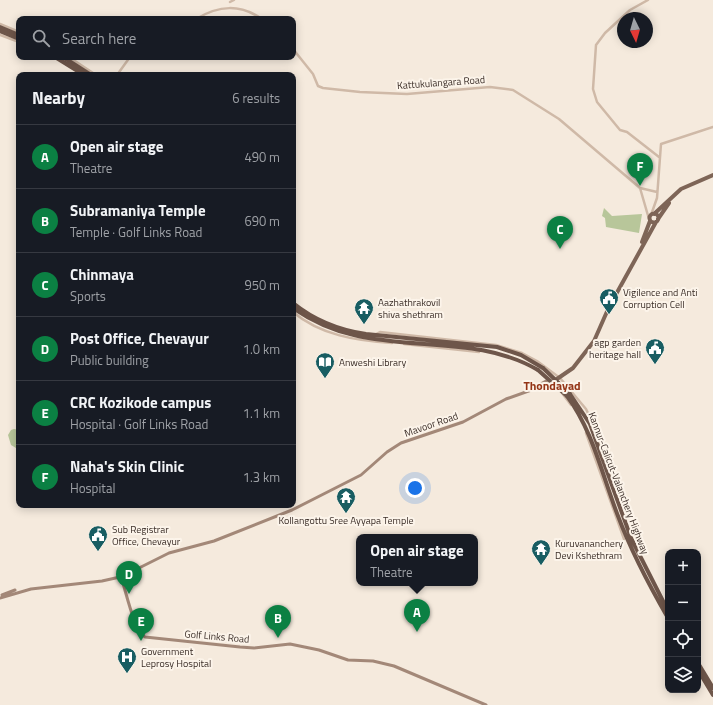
<!DOCTYPE html>
<meta charset="utf-8">
<style>
:root{--surface:#171b24;--page:#242831;--text:#f1f3f6;--muted:#9ea1a6;--line:#363941;--accent:#0b8043}
body{margin:0;font-family:"Titillium Web",sans-serif;background:var(--page);color:var(--text)}
.controls{position:absolute;right:12px;bottom:12px;display:grid;overflow:hidden;border-radius:8px;box-shadow:0 2px 10px #0003}
.controls button{width:36px;height:36px;display:grid;place-items:center;padding:0;border:0;border-bottom:1px solid var(--line);background:var(--surface);color:var(--text);font:20px sans-serif}
.compass{position:absolute;left:617px;top:12px;width:36px;height:36px;border-radius:50%;background:var(--surface);box-shadow:0 2px 10px #0003;rotate:175deg}
.you{position:absolute;left:415px;top:488px;width:14px;height:14px;margin:-10px;border:3px solid #fff;border-radius:50%;background:#1a73e8;box-shadow:0 0 0 6px #1a73e833}
.badge{display:grid;place-items:center;width:26px;height:26px;border-radius:50%;background:var(--accent);color:#fff;font-size:13px;font-weight:700}
.pin{position:absolute;translate:-50% -33px;filter:drop-shadow(0 1px 2px #0008)}
.pin::after{content:'';position:absolute;top:21px;width:14px;height:12px;background:inherit;clip-path:polygon(0 0,100% 0,50% 100%)}
.popup{position:absolute;left:356px;top:534px;width:122px;height:52px;box-sizing:border-box;display:grid;place-content:center;border-radius:8px;background:var(--surface);filter:drop-shadow(0 1px 3px #0005);font-size:13px;white-space:nowrap;color:var(--muted)}
.popup b{font-size:15px;color:var(--text)}
.popup::after{content:'';position:absolute;left:50%;top:100%;margin-left:-8px;border:8px solid transparent;border-top-color:var(--surface)}
.list{margin:0;padding:0;list-style:none}
h2{display:flex;justify-content:space-between;align-items:center;height:52px;margin:0;padding:0 16px;font-size:17px}
h2 small{font-size:13px;font-weight:400;color:var(--muted)}
.list li{display:grid;grid-template-columns:26px 1fr auto;gap:12px;align-items:center;box-sizing:border-box;height:64px;padding:0 16px;border-top:1px solid var(--line)}
.list b{display:block;font-size:15px;white-space:nowrap}
.list p{margin:0;font-size:13px;white-space:nowrap;color:var(--muted)}
.list em{font-size:13px;font-style:normal;color:var(--muted)}
.icon{flex:none;width:22px;height:22px;fill:none;stroke:currentColor;stroke-width:2;stroke-linecap:round;stroke-linejoin:round}
.map{position:relative;flex:none;width:713px;height:705px;overflow:hidden}
.search{position:absolute;background:var(--surface);box-shadow:0 2px 10px #0003;left:16px;top:16px;width:280px;height:44px;display:flex;align-items:center;gap:10px;box-sizing:border-box;padding:0 14px;border-radius:8px;color:var(--muted);font-size:15px}
.panel{position:absolute;background:var(--surface);box-shadow:0 2px 10px #0003;left:16px;top:72px;width:280px;height:436px;border-radius:8px}
.map>svg:first-child{display:block}
.green{fill:#b8c69a}
.lines{fill:none;stroke-linecap:round;stroke-linejoin:round}
.tertiary{stroke:#cfb9a7;stroke-width:2.5}
.secondary{stroke:#a38878;stroke-width:3}
.primary{stroke:#7e6557;stroke-width:4}
.trunk{stroke:#6e564a;stroke-width:4}
.trunk-bridge{stroke:#6e564a;stroke-width:4}
.labels{text-anchor:middle;stroke-width:4;stroke-linejoin:round;paint-order:stroke}
.street-label{font-size:10px;fill:#3b2e28;stroke:#fcf4ea}
.poi-label{font-size:10px;fill:#3b2e28;stroke:#fcf4ea;text-anchor:start}
.quarter-label{font-size:12px;font-weight:bold;fill:#943517;stroke:#fcf4ea}
</style>
<div class="map">
<svg width="713" height="705" viewBox="0 0 713 705">
<rect width="100%" height="100%" fill="#f5eadd"/>
<path class="green" d="M604,208L612,216L642,214L639,233L606,227L605,218L602,216Z
M14,429L19,430V447L16,448L11,445L8,435L11,430Z"/>
<g class="lines">
<path class="tertiary" d="M648,0L630,10L605,33L596,45L593,89L597,102L620,130L627,132L659,157
M230,2L234,0
M196,19C219,5 240,4 262,19
M0,24L19,32
M0,35L19,42
M293,49L313,74L318,86L323,88L360,92L407,94L490,87L513,90L559,119L640,188L649,219
M69,57L96,75
M117,75L130,57
M640,188L657,192
M651,215L657,198L661,144L713,127
M293,312C320,335 357,341 392,343
M376,334L380,332L496,345L522,353L537,361L560,378L586,409L593,424L607,466
M404,344L479,352
M562,393L571,405
M586,433L624,539"/>
<path class="secondary" d="M531,389L548,380
M119 575a2 2 0 1 1 4 0a2 2 0 1 1-4 0Z
M123,576L169,553L214,541L292,510L361,475L387,452L401,443L463,422L506,399L551,383
M121,577C126,591 134,631 145,637L240,647L254,648L290,644L319,650L348,660L373,661L394,666L486,705
M2,595L15,590
M0,598L31,589L102,581L120,577"/>
<path class="primary" d="M649.5 218a4.5 4.5 0 1 1 9 0a4.5 4.5 0 1 1-9 0Z
M654,214L681,189L713,175
M658,219L669,203
M642,242L650,221
M554,381L573,368L594,341L609,307L656,222"/>
<path class="trunk" d="M0,27L19,35
M0,31L19,39
M55,57L84,75
M63,57L91,75
M293,303C314,320 339,330 366,334L497,347L521,355L543,368
M293,308C312,321 332,330 354,335C415,350 481,337 538,370
M570,394L590,424L631,538L668,611
M567,396C593,431 602,475 618,516C631,551 649,585 668,618
M698,663L713,688
M698,670L713,695"/>
<path class="trunk-bridge" d="M543,368L570,394
M538,370L567,396"/>
</g>
<defs>
<symbol id="civic-pin" viewBox="-11 -11 22 30"><path d="M0 17L-7.5 6A9.5 9.5 0 1 1 7.5 6Z" fill="#185d62" stroke="#fcf4ea"/><path d="M-.6-6.5H3V-4.5H.6V-3L4-1V1h2V6H-6V1h2V-1L-.6-3ZM-1.2 2.5V6h2.4V2.5Z" fill="#fff"/></symbol>
<symbol id="temple-pin" viewBox="-11 -11 22 30"><path d="M0 17L-7.5 6A9.5 9.5 0 1 1 7.5 6Z" fill="#185d62" stroke="#fcf4ea"/><path d="M0-6L5-2H3V0L6.5 2.5H4V6H1.5V3h-3V6H-4V2.5H-6.5L-3 0V-2H-5Z" fill="#fff"/></symbol>
<symbol id="library-pin" viewBox="-11 -11 22 30"><path d="M0 17L-7.5 6A9.5 9.5 0 1 1 7.5 6Z" fill="#185d62" stroke="#fcf4ea"/><path d="M-6-4Q-3-5.5-.7-3.5V5Q-3 3-6 4ZM6-4Q3-5.5 .7-3.5V5Q3 3 6 4Z" fill="#fff"/></symbol>
<symbol id="hospital-pin" viewBox="-11 -11 22 30"><path d="M0 17L-7.5 6A9.5 9.5 0 1 1 7.5 6Z" fill="#185d62" stroke="#fcf4ea"/><path d="M-5-5h3v3.5h4V-5h3V5h-3V1.5h-4V5h-3Z" fill="#fff"/></symbol>
</defs>
<g fill-rule="evenodd">
<use href="#civic-pin" x="598" y="287" width="22" height="30"/>
<use href="#temple-pin" x="353" y="297" width="22" height="30"/>
<use href="#civic-pin" x="644" y="337" width="22" height="30"/>
<use href="#library-pin" x="314" y="351" width="22" height="30"/>
<use href="#temple-pin" x="335" y="486" width="22" height="30"/>
<use href="#civic-pin" x="87" y="524" width="22" height="30"/>
<use href="#temple-pin" x="530" y="538" width="22" height="30"/>
<use href="#hospital-pin" x="116" y="646" width="22" height="30"/>
</g>
<g class="labels">
<g class="street-label">
<text transform="translate(441 82) rotate(-4)" y="4">Kattukulangara Road</text>
<text transform="translate(431 424) rotate(-19)" y="4">Mavoor Road</text>
<text transform="translate(619 483) rotate(69)" y="4">Kannur-Calicut-Valanchery Highway</text>
<text transform="translate(217 636) rotate(5)" y="4">Golf Links Road</text>
</g>
<g class="poi-label">
<text x="623" y="296">Vigilence and Anti<tspan x="623" dy="12">Corruption Cell</tspan></text>
<text x="378" y="306">Aazhathrakovil<tspan x="378" dy="12">shiva shethram</tspan></text>
<text x="641" y="346" text-anchor="end">agp garden<tspan x="641" dy="12">heritage hall</tspan></text>
<text x="339" y="366">Anweshi Library</text>
<text x="346" y="524" text-anchor="middle">Kollangottu Sree Ayyapa Temple</text>
<text x="112" y="533">Sub Registrar<tspan x="112" dy="12">Office, Chevayur</tspan></text>
<text x="555" y="547">Kuruvananchery<tspan x="555" dy="12">Devi Kshethram</tspan></text>
<text x="141" y="655">Government<tspan x="141" dy="12">Leprosy Hospital</tspan></text>
</g>
<g class="quarter-label">
<text x="552" y="390">Thondayad</text>
</g>
</g>
</svg>
<div class="controls">
<button>+</button>
<button>−</button>
<button><svg class="icon" aria-label="locate" viewBox="0 0 24 24"><circle cx="12" cy="12" r="6"/><path d="M12 2v4M12 18v4M2 12h4M18 12h4"/></svg></button>
<button><svg class="icon" aria-label="layers" viewBox="0 0 24 24"><path d="M12 4l9 5-9 5-9-5zM3 14l9 5 9-5"/></svg></button>
</div>
<svg class="compass" viewBox="-18 -18 36 36"><path d="M0-13l5 13h-10z" fill="#e53935"/><path d="M0 13l5-13h-10z" fill="#9ea1a6"/></svg>
<div class="you"></div>
<div class="pin badge" style="left:417px;top:632px">A</div>
<div class="popup"><b>Open air stage</b>Theatre</div>
<div class="pin badge" style="left:278px;top:638px">B</div>
<div class="pin badge" style="left:560px;top:249px">C</div>
<div class="pin badge" style="left:129px;top:594px">D</div>
<div class="pin badge" style="left:141px;top:641px">E</div>
<div class="pin badge" style="left:640px;top:186px">F</div>
<div class="search"><svg class="icon" aria-label="search" viewBox="0 0 24 24"><circle cx="10" cy="10" r="6"/><path d="M15 15l6 6"/></svg>Search here</div>
<section class="panel">
<h2>Nearby<small>6 results</small></h2>
<ul class="list">
<li><span class="badge">A</span><div><b>Open air stage</b><p>Theatre</p></div><em>490 m</em></li>
<li><span class="badge">B</span><div><b>Subramaniya Temple</b><p>Temple · Golf Links Road</p></div><em>690 m</em></li>
<li><span class="badge">C</span><div><b>Chinmaya</b><p>Sports</p></div><em>950 m</em></li>
<li><span class="badge">D</span><div><b>Post Office, Chevayur</b><p>Public building</p></div><em>1.0 km</em></li>
<li><span class="badge">E</span><div><b>CRC Kozikode campus</b><p>Hospital · Golf Links Road</p></div><em>1.1 km</em></li>
<li><span class="badge">F</span><div><b>Naha's Skin Clinic</b><p>Hospital</p></div><em>1.3 km</em></li>
</ul>
</section>
</div>
